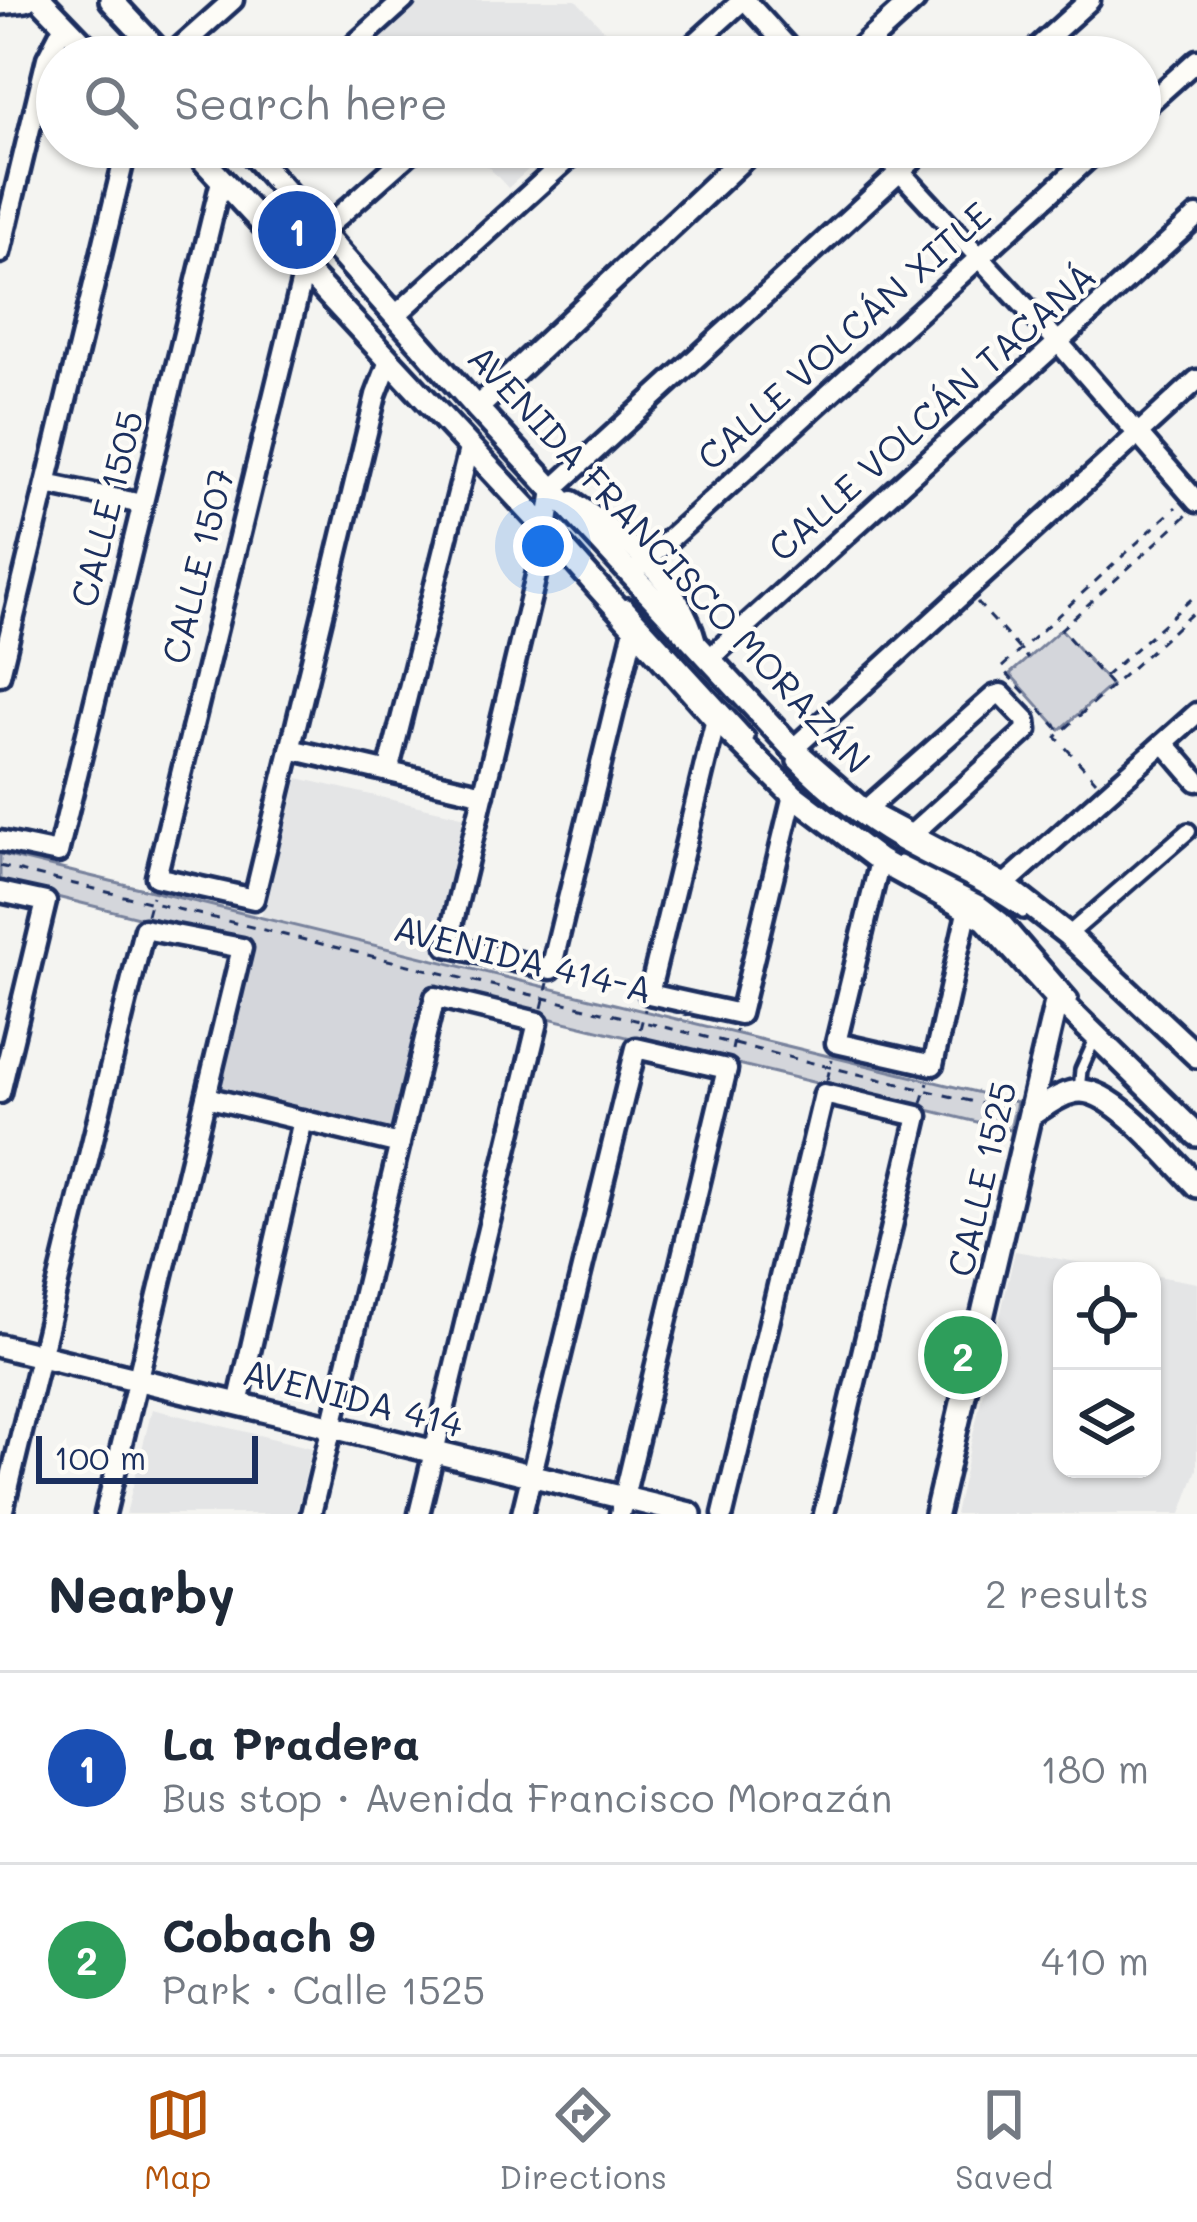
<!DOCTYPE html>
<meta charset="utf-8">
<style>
:root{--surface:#fff;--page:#f6f6f7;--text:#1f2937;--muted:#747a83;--line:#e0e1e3;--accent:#b45309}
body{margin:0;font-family:Mali,sans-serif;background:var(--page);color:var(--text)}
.controls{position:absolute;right:36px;bottom:36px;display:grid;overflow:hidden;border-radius:24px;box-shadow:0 3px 9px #0004}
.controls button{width:108px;height:108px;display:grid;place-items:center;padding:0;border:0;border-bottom:3px solid var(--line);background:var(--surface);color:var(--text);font:60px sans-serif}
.scale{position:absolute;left:36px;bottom:30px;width:222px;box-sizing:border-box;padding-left:12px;border:6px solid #1b2f5e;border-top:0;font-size:33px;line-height:42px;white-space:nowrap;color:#1b2f5e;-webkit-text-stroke:9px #fdfcf7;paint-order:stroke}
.you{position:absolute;left:543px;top:546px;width:42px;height:42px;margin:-30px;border:9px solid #fff;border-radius:50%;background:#1a73e8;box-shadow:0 0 0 18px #1a73e833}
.badge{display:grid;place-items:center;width:78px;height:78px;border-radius:50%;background:var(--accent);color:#fff;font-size:39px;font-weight:700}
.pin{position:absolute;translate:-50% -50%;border:6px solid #fff;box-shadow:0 3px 12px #0006}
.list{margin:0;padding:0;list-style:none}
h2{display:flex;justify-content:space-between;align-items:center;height:156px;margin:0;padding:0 48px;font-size:51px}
h2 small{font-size:39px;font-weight:400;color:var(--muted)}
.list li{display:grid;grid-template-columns:78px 1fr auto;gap:36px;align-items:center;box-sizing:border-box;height:192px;padding:0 48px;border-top:3px solid var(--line)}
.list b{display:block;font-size:45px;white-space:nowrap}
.list p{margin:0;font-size:39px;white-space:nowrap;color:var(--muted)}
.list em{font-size:39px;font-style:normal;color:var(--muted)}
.icon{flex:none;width:66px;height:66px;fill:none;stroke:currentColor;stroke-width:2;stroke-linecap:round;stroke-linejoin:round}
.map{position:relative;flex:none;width:1197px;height:1514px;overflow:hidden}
.search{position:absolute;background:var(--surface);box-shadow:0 3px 9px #0004;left:36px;right:36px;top:36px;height:132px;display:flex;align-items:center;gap:30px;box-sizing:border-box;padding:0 42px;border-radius:66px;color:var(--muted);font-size:45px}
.sheet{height:540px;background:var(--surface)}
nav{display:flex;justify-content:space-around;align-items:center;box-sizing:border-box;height:168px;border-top:3px solid var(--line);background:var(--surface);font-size:33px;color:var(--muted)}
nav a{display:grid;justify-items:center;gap:6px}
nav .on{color:var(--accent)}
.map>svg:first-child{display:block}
.built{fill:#e4e5e6}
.green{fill:#d4d6db;stroke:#78829c;stroke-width:3}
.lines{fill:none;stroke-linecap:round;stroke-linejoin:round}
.service-casing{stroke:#1b2f5e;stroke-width:18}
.pedestrian-casing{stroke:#1b2f5e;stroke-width:22}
.minor-casing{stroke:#1b2f5e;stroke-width:27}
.tertiary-casing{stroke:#1b2f5e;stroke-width:30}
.path{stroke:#1b2f5e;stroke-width:3;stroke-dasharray:9 9;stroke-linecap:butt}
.service{stroke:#fdfcf7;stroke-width:9}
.pedestrian{stroke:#fdfcf7;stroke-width:14}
.minor{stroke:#fdfcf7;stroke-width:18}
.tertiary{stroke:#fdfcf7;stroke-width:21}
.labels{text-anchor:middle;stroke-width:9;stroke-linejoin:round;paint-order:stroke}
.street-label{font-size:36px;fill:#1b2f5e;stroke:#fdfcf7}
</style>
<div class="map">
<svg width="1197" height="1514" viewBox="0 0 1197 1514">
<rect width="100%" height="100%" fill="#f4f4f1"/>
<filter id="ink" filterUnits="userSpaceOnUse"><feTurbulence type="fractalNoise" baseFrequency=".00833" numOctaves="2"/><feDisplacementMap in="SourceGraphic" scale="24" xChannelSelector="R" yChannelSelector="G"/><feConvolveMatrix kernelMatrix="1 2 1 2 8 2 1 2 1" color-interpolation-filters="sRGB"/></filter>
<g filter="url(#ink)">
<path class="built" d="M420,0H576L629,57H386L373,43Z
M470,147H553L508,188Z
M298,778L466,817L433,960L261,918Z
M1015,1251L1127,1271H1062V1469H1152V1275L1197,1283V1469L1181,1514H955Z
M152,1409L312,1448L296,1514H126Z"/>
<path class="green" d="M1061,629L1111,685L1060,730L1010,674Z
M0,854L1017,1102L1010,1130L429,989L393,1135L217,1092L252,945L0,883Z"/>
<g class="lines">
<defs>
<path id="service" d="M627,604L749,737
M793,762C824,794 859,821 898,844C940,868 984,885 1023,913
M900,861L982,902L1003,918L1072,998
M1079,1091L1081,1070L1095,1039"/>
<path id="pedestrian" d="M1068,935L1188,831"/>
<path id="minor" d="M745,0L797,57
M169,57L233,0
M341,57L404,0
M680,57L743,0
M1027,57L1090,0
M1140,111L1197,60
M877,147L1059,343L1197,502
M322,231L417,147
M0,253L47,58L64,25
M304,271L156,877L254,899L376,395L389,361
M396,315L581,147
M46,484L142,504
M553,489L547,530L447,946L551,969L634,629
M553,489L927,147
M573,501C621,535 681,583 696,642
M632,573L1101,147
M711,657L1197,216
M0,675L127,147
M716,719L649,994L740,1014L793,795
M1164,743L1197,781
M290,749L484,794
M793,749L1197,380
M388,772L469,449
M864,811L994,696L1001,694L1026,720L1027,730L909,837
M0,841L58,853L221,181
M880,861L836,1043L933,1065L968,908
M1004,885L1197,713
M0,892L46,902L0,1093
M206,1097L400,1144
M238,1404L303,1120
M2,1514L144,929L242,948L105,1514
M311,1514L435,997L538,1022L419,1514
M522,1514L636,1048L727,1069L620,1514
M723,1514L824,1094L918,1116L824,1514"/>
<path id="tertiary" d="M41,0L96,57
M111,0L164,57
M0,3L26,0
M851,57L914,0
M191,147L547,530L716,719L793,795L880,861L985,919L1057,998L1197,1135
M246,147L477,408L793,749L864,811L1004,885L1068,935L1197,1056
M477,408L755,147
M1030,1115C1045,1106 1063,1091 1081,1091C1116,1091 1173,1162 1197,1186
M0,1346L690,1514
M936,1514L1057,998"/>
</defs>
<use href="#service" class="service-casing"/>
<use href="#pedestrian" class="pedestrian-casing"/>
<use href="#minor" class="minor-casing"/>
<use href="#tertiary" class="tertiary-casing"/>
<path class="path" d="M977,602L1028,659
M1104,677L1197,594
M1110,684L1061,629L1187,515
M1025,693L1001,668L1176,507
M1040,709L1061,732
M1096,781L1056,737L1197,609
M0,866L1011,1111
M147,915L152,896
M542,1008L548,983
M640,1029L645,1009
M732,1050L736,1030
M827,1080L832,1060
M922,1103L928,1083"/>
<use href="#service" class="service"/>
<use href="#pedestrian" class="pedestrian"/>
<use href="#minor" class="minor"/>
<use href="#tertiary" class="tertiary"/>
</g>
</g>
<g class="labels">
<g class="street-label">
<text transform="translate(844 336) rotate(-42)" y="13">CALLE VOLCÁN XITLE</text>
<text transform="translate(932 412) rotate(-42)" y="13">CALLE VOLCÁN TACANÁ</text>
<text transform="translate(107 509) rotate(-76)" y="13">CALLE 1505</text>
<text transform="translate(669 559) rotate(47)" y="13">AVENIDA FRANCISCO MORAZÁN</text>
<text transform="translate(198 566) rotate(-76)" y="13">CALLE 1507</text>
<text transform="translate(523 959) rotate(14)" y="13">AVENIDA 414-A</text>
<text transform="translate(982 1179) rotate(-77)" y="13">CALLE 1525</text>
<text transform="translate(353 1398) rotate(14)" y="13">AVENIDA 414</text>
</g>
</g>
</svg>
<div class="controls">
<button><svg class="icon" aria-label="locate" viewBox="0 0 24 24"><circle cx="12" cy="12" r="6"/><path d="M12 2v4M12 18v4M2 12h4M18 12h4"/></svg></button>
<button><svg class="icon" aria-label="layers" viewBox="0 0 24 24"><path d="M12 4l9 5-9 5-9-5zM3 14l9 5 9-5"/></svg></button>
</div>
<div class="scale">100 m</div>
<div class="you"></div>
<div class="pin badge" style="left:297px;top:230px;background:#1a4fb4">1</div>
<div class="pin badge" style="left:963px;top:1355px;background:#2e9e5b">2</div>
<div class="search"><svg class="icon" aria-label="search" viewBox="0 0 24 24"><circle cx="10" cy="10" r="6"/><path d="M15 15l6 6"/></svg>Search here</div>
</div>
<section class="sheet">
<h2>Nearby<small>2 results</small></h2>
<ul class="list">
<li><span class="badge" style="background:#1a4fb4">1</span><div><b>La Pradera</b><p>Bus stop · Avenida Francisco Morazán</p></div><em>180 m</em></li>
<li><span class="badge" style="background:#2e9e5b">2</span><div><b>Cobach 9</b><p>Park · Calle 1525</p></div><em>410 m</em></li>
</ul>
</section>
<nav>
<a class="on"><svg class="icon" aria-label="map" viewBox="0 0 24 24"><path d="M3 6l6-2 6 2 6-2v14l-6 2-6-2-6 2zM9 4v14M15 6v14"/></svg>Map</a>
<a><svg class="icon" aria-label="directions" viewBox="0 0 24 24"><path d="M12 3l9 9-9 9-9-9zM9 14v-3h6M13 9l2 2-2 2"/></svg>Directions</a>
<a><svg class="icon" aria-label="saved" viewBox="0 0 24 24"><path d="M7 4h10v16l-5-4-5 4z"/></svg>Saved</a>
</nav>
